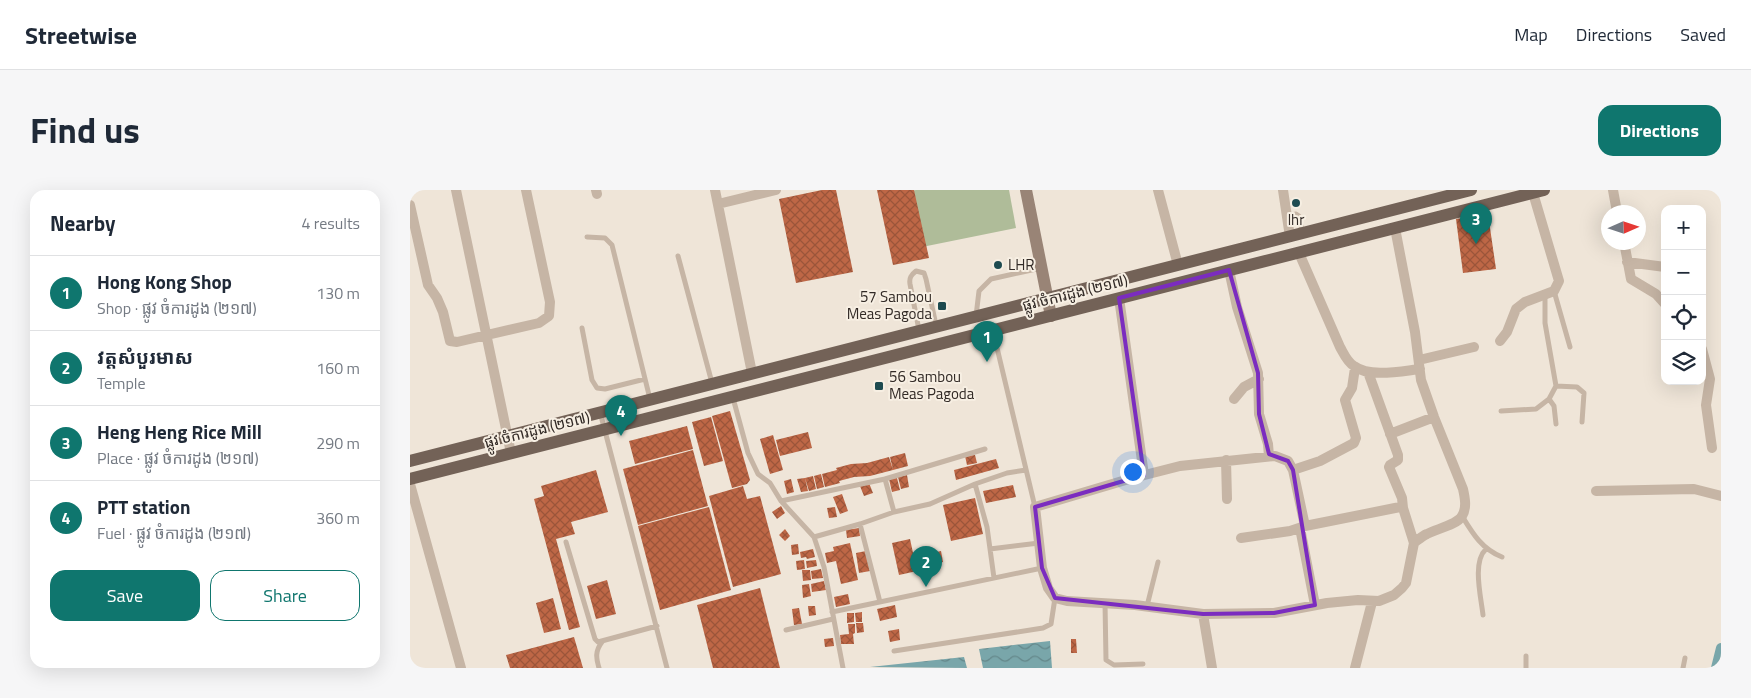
<!DOCTYPE html>
<meta charset="utf-8">
<style>
:root{--surface:#fff;--page:#f6f6f7;--text:#1f2937;--muted:#747a83;--line:#e0e1e3;--accent:#0f766e}
body{margin:0;font-family:"Titillium Web","Noto Sans Khmer",sans-serif;background:var(--page);color:var(--text)}
.controls{position:absolute;right:15px;top:15px;display:grid;overflow:hidden;border-radius:10px;box-shadow:0 5px 20px #0002}
.controls button{width:45px;height:45px;display:grid;place-items:center;padding:0;border:0;border-bottom:1px solid var(--line);background:var(--surface);color:var(--text);font:25px sans-serif}
.compass{position:absolute;left:1191px;top:15px;width:45px;height:45px;border-radius:50%;background:var(--surface);box-shadow:0 5px 20px #0002;rotate:87deg}
.you{position:absolute;left:722px;top:281px;width:18px;height:18px;margin:-12px;border:4px solid #fff;border-radius:50%;background:#1a73e8;box-shadow:0 0 0 8px #1a73e833}
.badge{display:grid;place-items:center;width:32px;height:32px;border-radius:50%;background:var(--accent);color:#fff;font-size:16px;font-weight:700}
.pin{position:absolute;translate:-50% -41px;filter:drop-shadow(0 1px 2px #0008)}
.pin::after{content:'';position:absolute;top:26px;width:18px;height:15px;background:inherit;clip-path:polygon(0 0,100% 0,50% 100%)}
.list{margin:0;padding:0;list-style:none}
h2{display:flex;justify-content:space-between;align-items:center;height:65px;margin:0;padding:0 20px;font-size:21px}
h2 small{font-size:16px;font-weight:400;color:var(--muted)}
.list li{display:grid;grid-template-columns:32px 1fr auto;gap:15px;align-items:center;box-sizing:border-box;height:75px;padding:0 20px;border-top:1px solid var(--line)}
.list b{display:block;font-size:19px;white-space:nowrap}
.list p{margin:0;font-size:16px;white-space:nowrap;color:var(--muted)}
.list em{font-size:16px;font-style:normal;color:var(--muted)}
.actions{display:flex;gap:10px;padding:15px 20px}
.actions a{flex:1;padding:11px 0;border:1px solid var(--accent);border-radius:15px;text-align:center;font-size:18px;color:var(--accent)}
.actions .main{background:var(--accent);color:#fff}
.icon{flex:none;width:28px;height:28px;fill:none;stroke:currentColor;stroke-width:2;stroke-linecap:round;stroke-linejoin:round}
.map{position:relative;flex:none;width:1311px;height:478px;overflow:hidden;border-radius:15px}
header{display:flex;align-items:center;gap:30px;box-sizing:border-box;height:70px;padding:0 25px;background:var(--surface);border-bottom:1px solid var(--line)}
header strong{font-size:24px}
nav{display:flex;gap:28px;margin-inline-start:auto;font-size:18px}
.intro{display:flex;align-items:center;justify-content:space-between;box-sizing:border-box;height:120px;padding:0 30px}
h1{margin:0;font-size:35px}
.button{padding:12px 22px;border-radius:15px;background:var(--accent);color:#fff;font-size:18px;font-weight:700}
main{display:flex;gap:30px;padding:0 30px}
aside{flex:1;background:var(--surface);border-radius:15px;box-shadow:0 5px 20px #0002}
.map>svg:first-child{display:block}
.pitch{fill:#afbc99}
.water{fill:url(#water-waves)}
.lines{fill:none;stroke-linecap:round;stroke-linejoin:round}
.canal{stroke:#79a6aa;stroke-width:10}
.building{fill:url(#building-cross-hatch)}
.lane{stroke:#c6b5a5;stroke-width:5}
.street{stroke:#c6b5a5;stroke-width:10}
.secondary{stroke:#998476;stroke-width:12}
.primary{stroke:#736257;stroke-width:12}
.marked{fill:none;stroke:#7b2cbf;stroke-width:4;stroke-linejoin:round}
.poi-dot{fill:#1e4b50;stroke:#f7efe3;stroke-width:2}
.labels{text-anchor:middle;stroke-width:4;stroke-linejoin:round;paint-order:stroke}
.poi-label{font-size:15px;fill:#322a26;stroke:#f7efe3;text-anchor:start}
.street-label{font-size:15px;fill:#322a26;stroke:#f7efe3}
</style>
<header>
<strong>Streetwise</strong>
<nav><a>Map</a><a>Directions</a><a>Saved</a></nav>
</header>
<div class="intro"><h1>Find us</h1><a class="button">Directions</a></div>
<main>
<aside>
<h2>Nearby<small>4 results</small></h2>
<ul class="list">
<li><span class="badge">1</span><div><b>Hong Kong Shop</b><p>Shop · ផ្លូវ ចំការដូង (២១៧)</p></div><em>130 m</em></li>
<li><span class="badge">2</span><div><b>វត្តសំបួរមាស</b><p>Temple</p></div><em>160 m</em></li>
<li><span class="badge">3</span><div><b>Heng Heng Rice Mill</b><p>Place · ផ្លូវ ចំការដូង (២១៧)</p></div><em>290 m</em></li>
<li><span class="badge">4</span><div><b>PTT station</b><p>Fuel · ផ្លូវ ចំការដូង (២១៧)</p></div><em>360 m</em></li>
</ul>
<div class="actions"><a class="main">Save</a><a>Share</a></div>
</aside>
<div class="map">
<svg width="1311" height="478" viewBox="0 0 1311 478">
<defs>
<pattern id="water-waves" width="16" height="10" patternUnits="userSpaceOnUse" patternTransform="scale(1.25)"><rect width="16" height="10" fill="#79a6aa"/><path d="M0 5q4-4 8 0t8 0" fill="none" stroke="#64878a"/></pattern>
<pattern id="building-cross-hatch" width="8" height="8" patternUnits="userSpaceOnUse" patternTransform="scale(1.25)"><rect width="8" height="8" fill="#be6746"/><path d="M0 0l8 8M0 8l8-8" fill="none" stroke="#9b553a"/></pattern>
</defs>
<rect width="100%" height="100%" fill="#efe5d8"/>
<path class="pitch" d="M506,0H599L606,38L512,57L500,1Z"/>
<path class="water" d="M640,451L642,478H573L569,459Z
M554,467L557,478L460,477Z"/>
<g class="lines">
<path class="canal" d="M1306,478L1311,458"/>
</g>
<path class="building" d="M412,0H426L443,82L386,93L369,9Z
M467,0H504L519,68L483,75Z
M1078,24L1086,79L1053,83L1046,29Z
M320,221L340,290L337,294L322,298L302,226Z
M301,227L313,271L294,276L282,232Z
M277,236L283,259L225,274L219,251Z
M398,242L402,258L370,266L366,250Z
M363,245L373,280L360,284L350,249Z
M283,260L298,316L228,335L213,279Z
M495,263L498,276L483,280L480,267Z
M565,265L567,273L557,275L555,266Z
M479,267L483,280L460,286L444,287L429,291L430,293L415,297L412,284L427,280L426,278L441,274L457,273Z
M586,269L589,278L546,290L544,280Z
M186,280L198,322L161,332L165,344L146,349L170,437L159,440L124,309L134,306L131,296Z
M411,284L414,297L407,299L404,286Z
M497,285L499,297L491,299L488,287Z
M403,286L406,299L399,301L395,288Z
M395,288L398,301L391,302L387,289Z
M487,288L490,300L482,302L479,289Z
M381,289L384,302L377,304L374,291Z
M459,293L463,303L454,306L450,296Z
M603,295L606,307L576,313L573,301Z
M333,296L337,309L350,306L371,384L323,397L299,306Z
M432,304L438,321L430,324L423,307Z
M565,308L573,344L541,351L533,315Z
M371,316L375,323L367,329L362,322Z
M299,317L321,400L250,420L228,336Z
M425,317L427,327L419,328L417,318Z
M449,338L450,346L437,348L436,340Z
M375,339L380,346L375,351L369,345Z
M500,349L507,381L489,385L482,353Z
M440,353L448,390L431,394L426,371L417,373L415,363L424,361L423,357Z
M388,354L389,364L382,365L381,355Z
M403,359L405,367L397,369L396,367L391,368L390,362Z
M456,361L460,381L449,383L446,363Z
M531,361L533,372L525,374L523,363Z
M394,370L395,379L387,380L386,371Z
M406,370L407,376L397,378L396,371Z
M411,379L413,388L402,389L401,381Z
M392,380H400L401,390L393,391Z
M197,390L206,424L186,429L177,396Z
M414,391L416,400L402,402L401,394Z
M399,394L401,406L393,408L392,395Z
M350,398L370,478H303L287,415Z
M438,404L440,414L426,417L424,407Z
M143,408L151,439L134,443L126,413Z
M485,415L487,427L470,431L467,419Z
M398,416H405L406,425L399,426Z
M389,418L392,434L384,435L382,419Z
M452,422V432H446L445,423Z
M437,423H444V432L437,433Z
M446,433H453L454,442L447,443Z
M438,434H445V443L443,444L444,454H431L430,445L439,444Z
M489,439L490,450L480,452L478,441Z
M164,447L173,478H100L96,465Z
M423,448L424,456L415,457L414,449Z
M661,449H666L667,463H661Z"/>
<g class="lines">
<path class="lane" d="M877,26L886,24L889,26L892,41
M177,47L195,48L202,55L240,209
M268,66L302,193
M1144,101L1160,157
M566,126L569,101L581,89L631,78
M172,138L182,190L187,198L195,199L235,189
M509,140L500,94C499,88 501,85 506,81L514,83L516,89L526,135
M583,141L625,317
M1146,196L1167,197L1174,203L1172,232
M323,208L338,263L348,284L360,293L371,311L404,347L414,377L433,478
M1139,209L1144,216L1146,234
M1091,221L1126,219L1139,209L1146,196L1135,133V105
M190,222L257,478
M371,311L475,289
M484,322L475,289L575,259
M1052,326C1063,344 1072,359 1092,367
M450,334L470,412
M404,347L450,334L484,322L520,314L565,294
M156,352L185,449L188,452L247,436
M580,359L629,353
M584,388L577,337L565,294L597,283L616,280
M695,413L696,470L704,475L733,474
M737,416L748,372
M422,422L632,378
M1073,425C1071,407 1062,372 1076,359
M376,440L423,429
M484,461L633,438L641,434L645,408
M189,478C186,468 185,461 192,452
M1116,478V466
M1273,478L1275,468"/>
<path class="street" d="M46,0L101,263
M186,0L187,4
M305,0L342,183
M748,0L768,75
M873,0L880,47
M1203,0L1207,22
M308,14L366,0
M0,15L18,95L27,108L33,122L40,151L47,152L129,133L139,126L140,112L116,0
M1214,52L1221,89L1246,104L1255,114
M889,63L930,157C934,164 937,172 944,176C959,188 992,181 1010,179
M1217,72L1255,77
M819,80L827,117L848,183L849,224L858,254L859,266
M709,108L734,285
M1090,151L1097,142L1106,119L1115,112L1144,101L1149,91L1123,3
M1292,159L1300,189L1296,215L1302,258
M1009,170L1064,157
M958,182L988,265V270L980,275L979,277L992,308L993,318
M824,209L834,197L849,189
M980,244L1024,227
M816,270L817,309
M883,280L910,271L944,253L946,248L935,210L942,198L945,178
M0,294L51,478
M1186,301L1284,299L1311,306
M895,336L883,280L878,271L865,266L770,276L719,289L625,317L632,378L638,398L645,408L657,411L725,415L793,424L864,423L917,413L948,410L969,411L984,405L992,398L996,393L1004,353C1008,350 1012,346 1017,344C1026,339 1047,335 1052,326C1057,318 1055,308 1053,299L1024,227L1011,190L1005,142L985,38
M890,338L905,415
M831,348L880,341L895,336L990,317L993,318L1004,353
M793,424L802,478
M945,478L962,412"/>
<path class="secondary" d="M616,0L641,126"/>
<path class="primary" d="M0,271L1061,0
M0,289L1134,0"/>
</g>
<path class="marked" d="M819,80L848,183L849,224L859,264L878,271L883,280L905,415L864,423L793,424L645,408L632,378L625,317L734,285L709,108Z"/>
<g class="poi-dot">
<circle cx="886" cy="13" r="5"/>
<circle cx="588" cy="75" r="5"/>
<rect x="527" y="111" width="10" height="10" rx="2.5"/>
<rect x="464" y="191" width="10" height="10" rx="2.5"/>
</g>
<g class="labels">
<g class="poi-label">
<text x="886" y="35" text-anchor="middle">lhr</text>
<text x="598" y="80">LHR</text>
<text x="522" y="112" text-anchor="end">57 Sambou<tspan x="522" dy="17">Meas Pagoda</tspan></text>
<text x="479" y="192">56 Sambou<tspan x="479" dy="17">Meas Pagoda</tspan></text>
</g>
<g class="street-label">
<text transform="translate(665 103) rotate(-14)" y="5">ផ្លូវ ចំការដូង (២១៧)</text>
<text transform="translate(127 240) rotate(-14)" y="5">ផ្លូវ ចំការដូង (២១៧)</text>
</g>
</g>
</svg>
<div class="controls">
<button>+</button>
<button>−</button>
<button><svg class="icon" aria-label="locate" viewBox="0 0 24 24"><circle cx="12" cy="12" r="6"/><path d="M12 2v4M12 18v4M2 12h4M18 12h4"/></svg></button>
<button><svg class="icon" aria-label="layers" viewBox="0 0 24 24"><path d="M12 4l9 5-9 5-9-5zM3 14l9 5 9-5"/></svg></button>
</div>
<svg class="compass" viewBox="-18 -18 36 36"><path d="M0-13l5 13h-10z" fill="#e53935"/><path d="M0 13l5-13h-10z" fill="#747a83"/></svg>
<div class="you"></div>
<div class="pin badge" style="left:577px;top:172px">1</div>
<div class="pin badge" style="left:516px;top:397px">2</div>
<div class="pin badge" style="left:1066px;top:54px">3</div>
<div class="pin badge" style="left:211px;top:246px">4</div>
</div>
</main>
